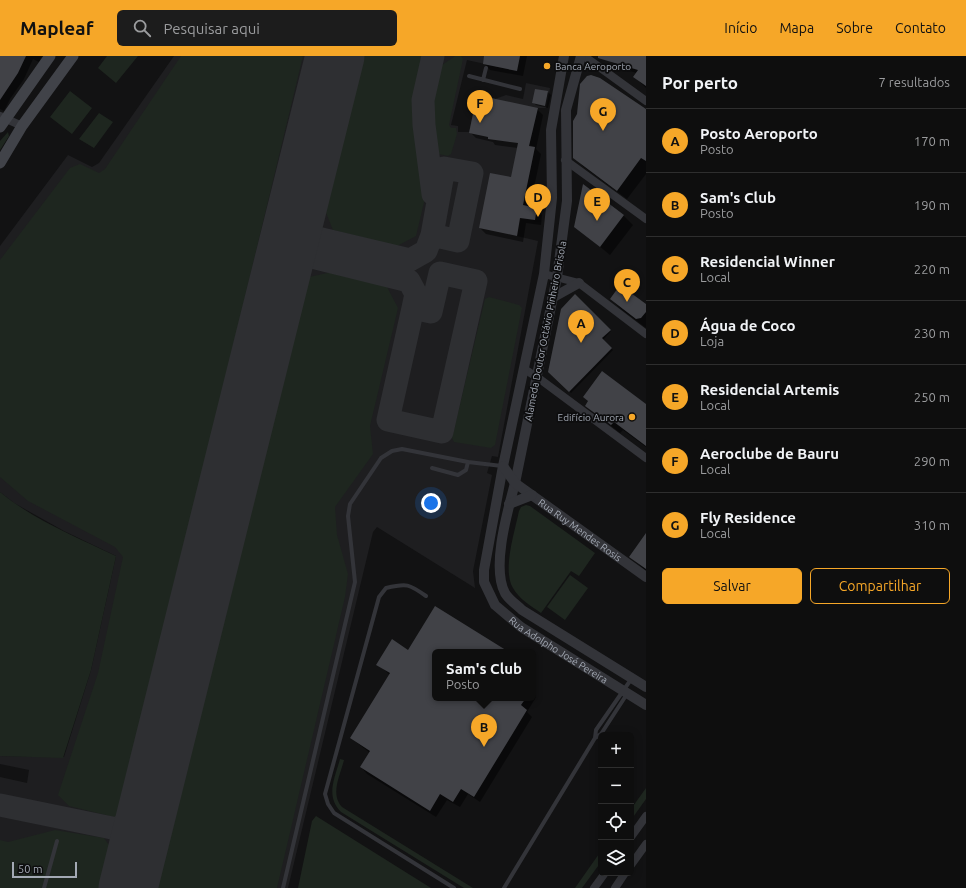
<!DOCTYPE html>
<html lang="pt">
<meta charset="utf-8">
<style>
:root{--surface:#0e0e0e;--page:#1c1c1c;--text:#f1f3f6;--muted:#9b9c9e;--line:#2e2e2e;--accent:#f6a728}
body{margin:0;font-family:Ubuntu,sans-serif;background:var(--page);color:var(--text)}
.controls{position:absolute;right:12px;bottom:12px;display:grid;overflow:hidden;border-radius:6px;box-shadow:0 2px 10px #0003}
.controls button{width:36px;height:36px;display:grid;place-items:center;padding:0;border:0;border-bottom:1px solid var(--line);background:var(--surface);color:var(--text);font:20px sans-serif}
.scale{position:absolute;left:12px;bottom:10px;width:65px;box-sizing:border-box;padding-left:4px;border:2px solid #a3a9b4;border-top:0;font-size:11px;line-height:14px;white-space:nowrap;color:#a3a9b4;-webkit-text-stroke:3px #0d0d0e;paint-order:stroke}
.you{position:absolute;left:431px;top:447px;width:14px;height:14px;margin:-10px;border:3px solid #fff;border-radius:50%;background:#1a73e8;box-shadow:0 0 0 6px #1a73e833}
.badge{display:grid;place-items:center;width:26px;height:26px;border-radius:50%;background:var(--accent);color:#111;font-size:13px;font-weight:700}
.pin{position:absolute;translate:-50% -33px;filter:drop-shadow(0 1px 2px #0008)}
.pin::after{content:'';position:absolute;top:21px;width:14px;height:12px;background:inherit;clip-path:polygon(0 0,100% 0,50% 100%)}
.popup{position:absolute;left:432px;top:593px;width:104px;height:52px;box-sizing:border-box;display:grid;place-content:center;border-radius:6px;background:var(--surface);filter:drop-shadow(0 1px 3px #0005);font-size:13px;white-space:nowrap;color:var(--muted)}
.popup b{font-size:15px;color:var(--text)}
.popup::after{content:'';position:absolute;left:50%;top:100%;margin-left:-8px;border:8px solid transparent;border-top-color:var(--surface)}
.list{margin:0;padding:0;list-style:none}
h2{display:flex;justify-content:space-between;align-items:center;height:52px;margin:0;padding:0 16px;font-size:17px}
h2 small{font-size:13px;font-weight:400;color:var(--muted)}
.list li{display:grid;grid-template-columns:26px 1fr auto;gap:12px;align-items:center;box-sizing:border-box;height:64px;padding:0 16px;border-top:1px solid var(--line)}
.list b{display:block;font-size:15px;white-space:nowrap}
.list p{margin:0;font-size:13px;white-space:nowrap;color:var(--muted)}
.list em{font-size:13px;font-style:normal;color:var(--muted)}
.actions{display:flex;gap:8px;padding:12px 16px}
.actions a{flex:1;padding:9px 0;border:1px solid var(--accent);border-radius:6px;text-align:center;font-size:14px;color:var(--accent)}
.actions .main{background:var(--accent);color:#111}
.icon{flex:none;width:22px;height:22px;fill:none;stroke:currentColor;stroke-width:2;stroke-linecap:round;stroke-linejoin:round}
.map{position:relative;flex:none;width:646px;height:832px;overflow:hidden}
header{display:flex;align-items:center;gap:24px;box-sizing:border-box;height:56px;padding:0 20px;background:var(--accent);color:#111}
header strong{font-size:19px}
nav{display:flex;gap:22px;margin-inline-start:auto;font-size:14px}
.search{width:280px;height:36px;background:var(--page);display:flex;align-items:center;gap:10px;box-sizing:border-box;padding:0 14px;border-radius:6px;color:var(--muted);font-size:15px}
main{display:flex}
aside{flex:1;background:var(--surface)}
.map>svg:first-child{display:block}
.built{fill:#1e1e20}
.green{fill:#1e261f}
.shadow{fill:#0007}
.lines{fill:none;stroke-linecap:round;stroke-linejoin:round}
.taxiway{stroke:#2e2f32;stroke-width:23}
.runway{stroke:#2e2f32;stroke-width:59}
.building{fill:#414247}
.service{stroke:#333439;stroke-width:4}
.minor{stroke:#333439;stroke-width:8}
.tertiary{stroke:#333439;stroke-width:10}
.secondary{stroke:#414349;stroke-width:11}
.poi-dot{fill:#f6a728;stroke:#0d0d0e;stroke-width:1.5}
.labels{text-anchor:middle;stroke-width:3.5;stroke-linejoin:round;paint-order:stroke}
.poi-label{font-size:10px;fill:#a3a9b4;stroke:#0d0d0e;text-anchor:start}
.street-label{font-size:10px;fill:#a3a9b4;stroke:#0d0d0e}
</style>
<header>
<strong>Mapleaf</strong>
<div class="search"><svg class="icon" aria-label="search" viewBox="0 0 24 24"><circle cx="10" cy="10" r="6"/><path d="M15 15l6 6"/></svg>Pesquisar aqui</div>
<nav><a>Início</a><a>Mapa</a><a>Sobre</a><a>Contato</a></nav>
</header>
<main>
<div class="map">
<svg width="646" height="832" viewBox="0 0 646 832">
<rect width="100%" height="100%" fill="#121213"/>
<path class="built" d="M174,0H520L517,15L467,4L451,69L458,70V76H469L477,39L495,43L506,39L523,43L526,27L550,32L546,52H537L529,89L535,91L517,180L538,185L498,401L492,400L487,417L492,419L473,515L475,532L377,471L373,476L288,832H0V721L27,727L29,714L0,708V700L64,701L91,614L116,500L64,475L14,447L0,436V190L68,99L92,111L99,107Z"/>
<path class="green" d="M107,0H138L116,27L98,12Z
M181,0H303L120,760L114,761L69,750L58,739L98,617L123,501L115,491L28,445L0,421V204L70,112L80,108L99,117L105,113Z
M359,0H427L415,48L426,138L416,180L397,190L333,174L323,149Z
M455,0H461L463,3L449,69L451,72H456L457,78L451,98L448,100L434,97L432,93L427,51L435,14Z
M70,35L92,52L72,78L50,61Z
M99,57L113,66L94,92L79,83Z
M8,76L9,80L0,94V85Z
M332,216L386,229L398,252L370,370L373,398L335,451L337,479L348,518L345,541L277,832H155L298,233L309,221Z
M489,241L519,249L522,252L495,389L491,392L454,386L452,382L485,243Z
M0,436C34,464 76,481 116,500L91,614L63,702L0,700Z
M526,449L530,450L595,497L579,520L571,515L541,557C531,550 519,543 513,532C502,514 515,475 519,455L521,451Z
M570,519L588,532L565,564L547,551Z
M340,703L344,704C340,720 330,738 342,751L473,832H464L341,756C325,740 335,722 340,703Z
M646,732V743L631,764V753Z
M316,760L431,832H298L312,765Z
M55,774L104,782L111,792L101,832H0V784L8,786Z
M601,795V806L582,832H575Z"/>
<path class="shadow" d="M0,0H42L39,6L33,3L24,23L10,43L4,55L0,53Z
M485,0H527L523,20L490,14L484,7Z
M613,0H646V32L635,21L637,17L618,12L611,5Z
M548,36L551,39L548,52L536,49L533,46Z
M537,53L543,59L536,93L541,98L530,151L536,152L542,159L541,169L526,167L523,186L486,178L480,172L512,123L518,92L495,89L493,86L476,82L470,76Z
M646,55V118L627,143L584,111L574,101Z
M623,159L633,169L610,199L575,170Z
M575,240L611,275L603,284L613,294L571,337L549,315Z
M611,243L646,249V272L621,253Z
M646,349V391L623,374L620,377L586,350Z
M646,479V515L631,501Z
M409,595L507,596H435V642H533V638L536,641L527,656L532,661L480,746L468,738L460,751L447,744L436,761L367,718L361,711L370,697L351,682L390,619L378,608Z"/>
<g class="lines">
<path class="taxiway" d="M433,0L423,44L424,69L433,138
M444,112L472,117L458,185L432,179Z
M298,148L313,181L410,204L426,195L432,179
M280,216L308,200L409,225L416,238L413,252
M440,217L476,225L442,376L388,364L413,252L431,256Z
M0,749L117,773
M135,805L117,773L147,754"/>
<path class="runway" d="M128,832L335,0"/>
</g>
<path class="building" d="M0,0H26L18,17L0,44Z
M484,0H520L517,15L483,8Z
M598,0H646V30L633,21L638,14L598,2Z
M591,19L600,22L646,53V105L641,102L617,135L573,102V65L577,58L580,28L587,20Z
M535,33L548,35L545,50L532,47Z
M477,39L538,52L529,90L535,91L523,149L537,152L535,164L520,162L517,180L479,172L490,117L511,121L518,87L488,83V81L469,77Z
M583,128L624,159L600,191L574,171Z
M620,229L646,248V256L641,262L636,263L610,243Z
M575,238L611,274L602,282L612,292L569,336L548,316L561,253Z
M602,315L646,348V390L614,366L611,369L585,350L588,345L583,341Z
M646,477V513L629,501Z
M435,550L509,596H435V642H526L521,649L527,654L474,741L461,733L453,746L440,738L430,755L360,711L370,695L350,682L390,617L376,609L392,583L408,594Z"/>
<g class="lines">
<path class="service" d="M469,20L520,33
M483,24L486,12
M432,412L458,419L466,414L468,406
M426,540C409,528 407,527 386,532L379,541L325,738L328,748L334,757L454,832
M595,682L596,674L632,622
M44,832L57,785
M283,832L355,526L348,460L350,448L381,402L392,395L402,393L468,406L502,410
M504,832L595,682L601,678L627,638"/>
<path class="minor" d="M584,0L646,45
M0,60L22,70
M565,104L646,163
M544,218L579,227L646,278
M524,313L537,321L646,402
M631,781L646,760
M631,809L646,788
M594,832L605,817
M615,832L625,817"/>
<g class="tertiary">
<path id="s1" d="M564,0L551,74L552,142L544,218L503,410L484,514V526L495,549L521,571L646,649"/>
<path d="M581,0L566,54L567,145L557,221L515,427C508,454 491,511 505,537C508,543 517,549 522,554L646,631"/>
<path d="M552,242L579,227"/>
<path id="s2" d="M503,410L515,427L646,521"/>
<path d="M509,448L532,439"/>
</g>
<path class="secondary" d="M0,71L50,0
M0,107L22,70L73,0"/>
</g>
<g class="poi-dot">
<circle cx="547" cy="10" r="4"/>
<circle cx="632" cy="361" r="4"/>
</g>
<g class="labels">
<g class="poi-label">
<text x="555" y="14">Banca Aeroporto</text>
<text x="624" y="365" text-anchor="end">Edifício Aurora</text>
</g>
<g class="street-label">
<text transform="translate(545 275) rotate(-79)" y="4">Alameda Doutor Octávio Pinheiro Brisola</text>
<text dy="4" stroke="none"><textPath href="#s2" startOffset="101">Rua Ruy Mendes Rosis</textPath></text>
<text dy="4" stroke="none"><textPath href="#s1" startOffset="637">Rua Adolpho José Pereira</textPath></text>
</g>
</g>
</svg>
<div class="controls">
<button>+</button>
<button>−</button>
<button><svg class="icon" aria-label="locate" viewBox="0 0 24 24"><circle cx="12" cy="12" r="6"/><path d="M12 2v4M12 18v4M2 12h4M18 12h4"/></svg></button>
<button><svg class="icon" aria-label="layers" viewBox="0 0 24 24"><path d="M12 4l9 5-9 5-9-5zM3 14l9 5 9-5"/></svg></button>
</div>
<div class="scale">50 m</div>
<div class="you"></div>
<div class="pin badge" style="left:581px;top:287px">A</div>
<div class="pin badge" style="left:484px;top:691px">B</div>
<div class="popup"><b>Sam's Club</b>Posto</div>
<div class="pin badge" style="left:627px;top:246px">C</div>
<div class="pin badge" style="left:538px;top:161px">D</div>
<div class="pin badge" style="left:597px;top:165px">E</div>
<div class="pin badge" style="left:480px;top:67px">F</div>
<div class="pin badge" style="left:603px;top:75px">G</div>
</div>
<aside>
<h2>Por perto<small>7 resultados</small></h2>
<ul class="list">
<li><span class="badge">A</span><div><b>Posto Aeroporto</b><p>Posto</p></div><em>170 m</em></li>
<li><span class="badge">B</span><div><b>Sam's Club</b><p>Posto</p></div><em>190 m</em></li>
<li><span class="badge">C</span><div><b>Residencial Winner</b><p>Local</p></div><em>220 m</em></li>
<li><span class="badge">D</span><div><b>Água de Coco</b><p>Loja</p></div><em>230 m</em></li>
<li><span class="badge">E</span><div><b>Residencial Artemis</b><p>Local</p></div><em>250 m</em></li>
<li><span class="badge">F</span><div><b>Aeroclube de Bauru</b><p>Local</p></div><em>290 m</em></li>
<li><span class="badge">G</span><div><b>Fly Residence</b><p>Local</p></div><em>310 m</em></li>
</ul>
<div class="actions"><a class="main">Salvar</a><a>Compartilhar</a></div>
</aside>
</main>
